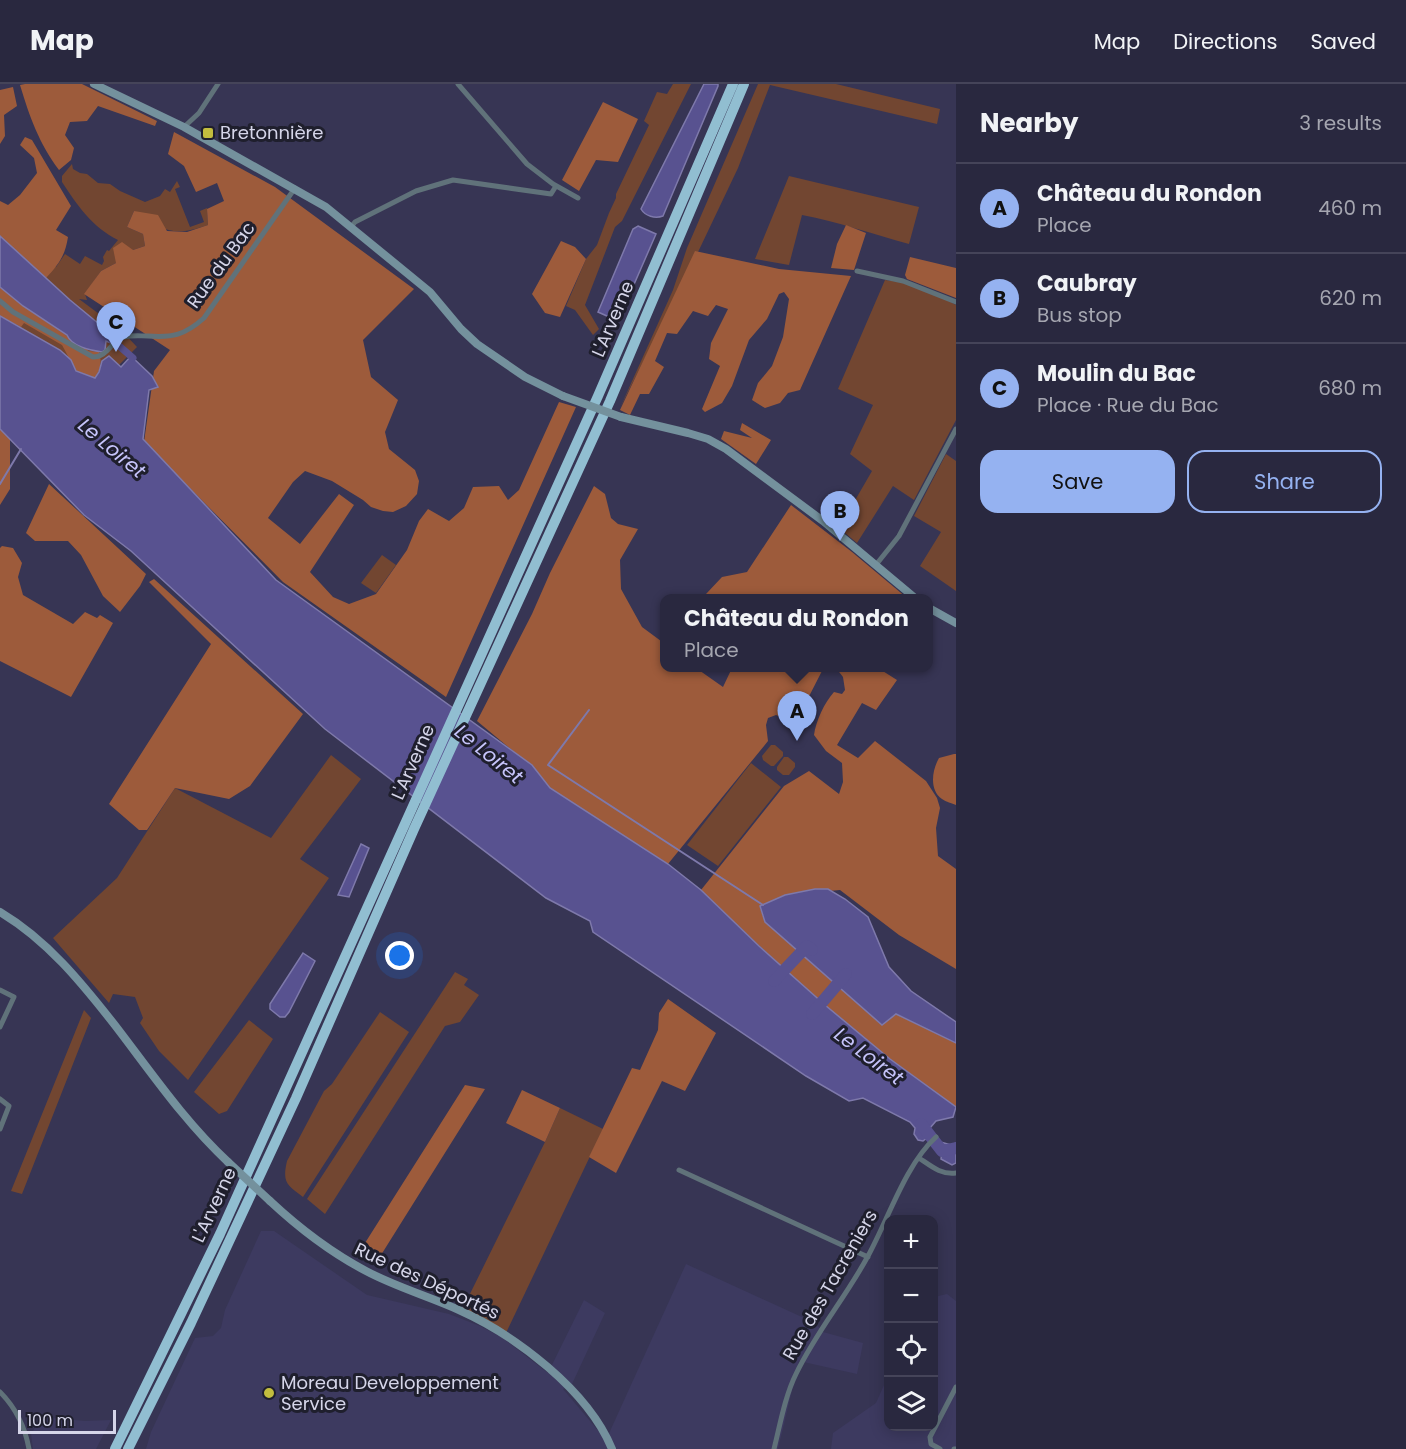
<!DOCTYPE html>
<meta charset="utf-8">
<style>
:root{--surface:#29283f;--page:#313046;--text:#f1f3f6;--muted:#a5a6b0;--line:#454459;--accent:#95b2f1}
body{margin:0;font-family:Poppins,sans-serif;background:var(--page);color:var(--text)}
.controls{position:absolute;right:18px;bottom:18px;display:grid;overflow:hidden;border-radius:12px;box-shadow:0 3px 15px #0003}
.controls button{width:54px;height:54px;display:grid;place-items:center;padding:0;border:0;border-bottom:2px solid var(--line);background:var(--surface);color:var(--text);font:30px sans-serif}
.scale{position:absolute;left:18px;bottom:15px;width:98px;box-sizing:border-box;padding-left:6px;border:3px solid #d5d5e9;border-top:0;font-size:16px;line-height:21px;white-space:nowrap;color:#d5d5e9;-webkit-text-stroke:4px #1f1f2d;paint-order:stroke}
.you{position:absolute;left:400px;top:872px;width:21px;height:21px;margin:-15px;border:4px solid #fff;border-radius:50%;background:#1a73e8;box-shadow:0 0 0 9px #1a73e833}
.badge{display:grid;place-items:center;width:39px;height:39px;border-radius:50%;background:var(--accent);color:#111;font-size:20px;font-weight:700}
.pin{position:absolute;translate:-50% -50px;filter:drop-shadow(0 2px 3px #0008)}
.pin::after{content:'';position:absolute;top:32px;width:21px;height:18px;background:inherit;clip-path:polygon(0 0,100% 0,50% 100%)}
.popup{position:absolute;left:660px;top:510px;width:273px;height:78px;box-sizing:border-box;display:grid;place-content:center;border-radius:12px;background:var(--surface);filter:drop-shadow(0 2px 4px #0005);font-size:20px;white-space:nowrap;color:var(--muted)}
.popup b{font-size:22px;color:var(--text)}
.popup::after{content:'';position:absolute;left:50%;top:100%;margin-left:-12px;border:12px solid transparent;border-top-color:var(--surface)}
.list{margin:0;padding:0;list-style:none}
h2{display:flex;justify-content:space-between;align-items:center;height:78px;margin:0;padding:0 24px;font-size:26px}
h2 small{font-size:20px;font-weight:400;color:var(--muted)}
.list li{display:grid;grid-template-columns:39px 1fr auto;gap:18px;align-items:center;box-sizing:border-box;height:90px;padding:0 24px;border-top:2px solid var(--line)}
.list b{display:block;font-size:22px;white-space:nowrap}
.list p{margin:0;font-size:20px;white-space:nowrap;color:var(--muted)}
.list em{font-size:20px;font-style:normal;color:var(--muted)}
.actions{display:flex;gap:12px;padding:18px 24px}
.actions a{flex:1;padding:14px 0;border:2px solid var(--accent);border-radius:18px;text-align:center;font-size:21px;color:var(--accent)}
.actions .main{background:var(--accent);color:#111}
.icon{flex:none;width:33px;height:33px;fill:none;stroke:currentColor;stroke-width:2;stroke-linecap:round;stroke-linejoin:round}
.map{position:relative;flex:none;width:956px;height:1365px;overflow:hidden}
header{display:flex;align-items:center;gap:36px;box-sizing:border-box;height:84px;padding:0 30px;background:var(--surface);border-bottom:2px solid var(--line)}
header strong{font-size:28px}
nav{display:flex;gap:33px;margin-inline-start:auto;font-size:21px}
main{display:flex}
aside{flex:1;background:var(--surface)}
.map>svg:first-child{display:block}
.built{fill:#3d3a60}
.green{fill:#724631}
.forest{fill:#9d5b3b}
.water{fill:#585290;stroke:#7e79ab;stroke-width:1.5}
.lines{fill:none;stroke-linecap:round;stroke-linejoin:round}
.stream{stroke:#7e79ab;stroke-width:2}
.canal{stroke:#585290;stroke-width:7}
.river{stroke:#585290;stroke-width:12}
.street{stroke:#60727a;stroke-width:5}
.secondary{stroke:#74919d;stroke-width:8}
.highway{stroke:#91bed1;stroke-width:10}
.secondary-bridge{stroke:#74919d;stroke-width:8}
.poi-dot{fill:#c3bd3e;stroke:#1f1f2d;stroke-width:2}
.labels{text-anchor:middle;stroke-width:6;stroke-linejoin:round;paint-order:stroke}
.poi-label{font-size:18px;fill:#d5d5e9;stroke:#1f1f2d;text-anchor:start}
.street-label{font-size:18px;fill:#d5d5e9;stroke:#1f1f2d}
.water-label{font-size:20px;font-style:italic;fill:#c6c4fb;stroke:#1f1f2d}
</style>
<header>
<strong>Map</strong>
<nav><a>Map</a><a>Directions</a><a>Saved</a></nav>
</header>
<main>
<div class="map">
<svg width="956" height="1365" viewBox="0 0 956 1365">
<rect width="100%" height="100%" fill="#373554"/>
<path class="built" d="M261,1147H274L367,1211L449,1230L480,1242L503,1254L548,1289L584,1216L605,1229L572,1300L563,1305L606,1356L686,1180L815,1239L823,1248L863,1259L857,1290L799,1277L778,1365H146L151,1348L195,1254L213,1252L221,1244L225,1226Z
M947,1210L956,1217V1365H831L833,1349L876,1319L888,1292V1342H934V1213Z
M42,1333L85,1337L111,1336L96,1365H33L31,1350Z"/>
<path class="green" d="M673,0H691L622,137L615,143L585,221L599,245L593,251L575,226L566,222L586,175L597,161L609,129L616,114V110L649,41L644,37L657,8L667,10Z
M758,0H836L940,25L937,40L770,1L738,84L699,166L620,324L673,206L687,164Z
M72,80L73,85L80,89L87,90L98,99L110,100L120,107L145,118L160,112L165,105L170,108L177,97L180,103L175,105L190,143L204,138L200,127L207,124L208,141C171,154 165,146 134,127L127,143L143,150L145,162L133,166L116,179L101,187L85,210L87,216L79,215L122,247L137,263L119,281L72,275L4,235H0V142L56,183L65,170L80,180L85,172L102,181L104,177L103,173L107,166L109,167L118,156C92,143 77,121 62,98V92Z
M789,92L919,123L909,160C873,150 838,138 802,131L789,181L755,175Z
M885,196C909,198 935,209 956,221V336L914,416L893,402L857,459L839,444L872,387L850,370L873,321L838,305Z
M946,370L956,377V507L920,482L941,448L914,432Z
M382,471L396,481L376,509L361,499Z
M771,661H775L783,668V672L774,682H771L763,676L762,672Z
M331,671L361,695L300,775L329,794L188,996L159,967L140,939L143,934L135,913L113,910L109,919L53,854L117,794L175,704L271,754Z
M784,673H788L795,679V683L789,691H783L777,686V683Z
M751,679L781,703L718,782L687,761Z
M455,888L468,895L464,901L479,911L460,938L445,942L325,1130L307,1115Z
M84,926L91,934L22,1110L11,1107Z
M380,928L409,948L303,1113C287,1101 282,1099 287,1077L324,1007L332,1000Z
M249,936L273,955L227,1027L219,1030L194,1008Z
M560,1024L603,1045L506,1249L463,1224L545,1058Z"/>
<path class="forest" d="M25,0H82L157,37L155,42L98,22L87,37L70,38L65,51L74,64L71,76L59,86C39,59 30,34 20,1Z
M13,3L17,22L4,31L5,52L0,60V6Z
M603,18L638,35L618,78L596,76L579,107L562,96Z
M174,48L275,103L414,205L363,256L371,293L398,316L385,348L389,365L415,386L419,397L417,410L406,422L393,428L383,427L371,423L363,416L332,397L305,387L293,398L268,434L300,460L339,410L354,421L310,488L333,513L349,520L376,510L407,466L419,437L428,425L449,437L464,424L473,403L499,402L508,416L519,406L559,318L576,323L446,613L283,498L144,358L154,287L170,266L84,210L101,187L116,179L113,164L122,158L133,166L145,162L143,150L127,143L134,127L158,131L167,147L187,148L208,141L207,125L224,117L217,99L196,108L184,82L168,70Z
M25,53L32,56L71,122L56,146L68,153C65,172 59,180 46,194L0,152V117L8,121L20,111L37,89L34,74L20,61Z
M846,141L866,149L854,186L831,184L837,160Z
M561,157L575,163L586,175L560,233L545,229L532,210Z
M695,167L779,185L851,192L800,306L788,309L780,319L765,324L752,316L758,299L772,282L783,253L789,215L784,208L779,210L767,235L749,256L732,302L722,319L705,328L702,325L720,282L709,275L711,259L728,225L716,221L708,232L693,227L677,250L667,249L655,277L664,283L649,310H640L630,331L620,326Z
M910,173L956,184V214L907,195L905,191Z
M0,203L23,222L89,267L99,268C102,278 101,285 95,295L76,287L62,261L24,239L21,243L0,232Z
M742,339L771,356L756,380L721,355L724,347L752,354L740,346Z
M0,345L10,354V405L0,421Z
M49,400L146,490L140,502L120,528L103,512L81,471L68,457H35L26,449Z
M594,402L605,410L611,434L618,440L638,445L620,476L621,505L642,543L665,560V584H696L723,603L732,584H826L823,585L802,626L792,636L785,635L776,631L768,634L766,641L768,657L668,780L550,704L530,681L477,637L532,530L550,489Z
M791,421L852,468L907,514H706V510L722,493L747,488Z
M2,462L13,464L22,479L18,493L23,511L73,540L85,528L97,534L100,531L113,539L71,613L0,577V464Z
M154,495L303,630L250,702L229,715L175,704L147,746H139L109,720L211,560L149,498Z
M836,584H878L897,596L876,626L862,619L837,661L858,674L875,657L926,697L937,714L940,724L936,744L938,772L956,785V885L899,851L840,806L785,811L760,823L765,838L882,941L896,930L956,959V1023C934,1007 911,992 889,975C823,923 762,865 701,806L784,702L809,687L839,710L843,698L842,679L826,667L814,651C816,637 824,619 834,608L842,610L845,606L843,593Z
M954,670H956V721C952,719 946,718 942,715C929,706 932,686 939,674Z
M668,915L716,949L685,1007L662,997L616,1089L589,1073L632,984L640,986L658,946L659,929Z
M465,1001L485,1005L381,1171L365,1159Z
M522,1006L560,1024L545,1058L506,1039Z"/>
<path class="water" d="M704,0H718V2L663,132C655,135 645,132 641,125Z
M638,142L656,150L618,237L598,228L633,145Z
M0,152L70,216L116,254L111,259L106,257L105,266L102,268C90,266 72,263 67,251L23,222L0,203Z
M0,232L60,266L71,276L76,287L95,294L99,288L102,277L109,272L121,283L131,272L152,292L158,303L149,306L143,355L276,496L532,681L550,704L668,780L701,806L759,862L825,921L890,975L956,1023L953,1033L936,1037L930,1044L932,1050L923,1057L918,1056L914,1050L915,1044L910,1038L863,1014L849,1017L806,992L593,848L590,837L546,814L325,645L131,467L84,431L0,345Z
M361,760L369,764L349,813L338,811Z
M815,805H828L845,815L868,833L889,883L911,907L956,938V959L896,930L882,941L765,838L760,822L785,811Z
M303,869L315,877L289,928L285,933H280L270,925V920Z
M937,1057L951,1061L956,1059V1079L952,1081L941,1075L942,1067L936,1064Z"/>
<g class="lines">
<path class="stream" d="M0,400L21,365
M589,626L548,681L763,821"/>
<path class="canal" d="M111,255L133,274"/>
<path class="river" d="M774,897L807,862L812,866
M812,930L846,890
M921,1040L942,1067L956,1064"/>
<path class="street" d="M458,0L527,80L553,100L578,114
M184,43L199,29L218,0
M351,143L355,138L416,107L453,96L551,110L556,102
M857,187L903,197L956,218
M0,217L13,228L93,273C108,273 111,257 124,253C132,251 140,252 148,252C172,254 185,251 204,234L295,104
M875,482L899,452L956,345
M0,906L14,913L0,943
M0,1015L9,1022L0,1045
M919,1074C931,1082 941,1091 956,1089
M679,1086L868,1173
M0,1308C16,1324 25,1343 29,1365
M774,1365C780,1341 785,1312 796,1290C816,1248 846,1213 868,1172C888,1136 905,1081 936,1053
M940,1365L931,1360L930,1353L956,1303
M954,1365H956"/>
<path class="secondary" d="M94,0L184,43L326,123L430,208L461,245L477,260L525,293L563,312
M621,333L688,349L708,355L726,365L823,437L915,514
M929,524L956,539
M0,828C47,856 81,898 114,940C151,988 184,1037 228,1078
M270,1117C300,1145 330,1168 366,1187C396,1203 428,1212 459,1226C515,1251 588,1306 612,1365"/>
<path class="highway" d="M115,1365L220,1150L598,312L733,0
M128,1365L191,1239L296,1014L414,745L610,317L744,0"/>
<path class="secondary-bridge" d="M563,312L621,333
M228,1078L270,1117"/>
</g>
<g class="poi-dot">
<rect x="202" y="43" width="12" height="12" rx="3"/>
<circle cx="269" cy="1309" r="6"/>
</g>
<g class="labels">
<g class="poi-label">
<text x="220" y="55">Bretonnière</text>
<text x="281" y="1305">Moreau Developpement<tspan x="281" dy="21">Service</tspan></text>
</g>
<g class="street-label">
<text transform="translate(221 181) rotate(-54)" y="6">Rue du Bac</text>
<text transform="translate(613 235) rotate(-67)" y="6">L'Arverne</text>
<text transform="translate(413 678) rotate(-66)" y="6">L'Arverne</text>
<text transform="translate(214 1121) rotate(-65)" y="6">L'Arverne</text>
<text transform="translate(427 1197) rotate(25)" y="6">Rue des Déportés</text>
<text transform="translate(830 1201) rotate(-60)" y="6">Rue des Tacreniers</text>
</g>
<g class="water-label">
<text transform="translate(112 364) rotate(40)" y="7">Le Loiret</text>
<text transform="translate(489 670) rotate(39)" y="7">Le Loiret</text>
<text transform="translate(869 972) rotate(37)" y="7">Le Loiret</text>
</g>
</g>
</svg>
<div class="controls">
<button>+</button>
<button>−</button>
<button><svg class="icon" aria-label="locate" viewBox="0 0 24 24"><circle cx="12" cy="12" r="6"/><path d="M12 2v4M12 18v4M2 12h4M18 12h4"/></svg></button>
<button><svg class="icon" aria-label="layers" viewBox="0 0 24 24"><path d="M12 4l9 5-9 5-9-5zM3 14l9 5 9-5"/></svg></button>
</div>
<div class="scale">100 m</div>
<div class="you"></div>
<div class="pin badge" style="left:797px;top:657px">A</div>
<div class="popup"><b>Château du Rondon</b>Place</div>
<div class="pin badge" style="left:840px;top:457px">B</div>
<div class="pin badge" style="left:116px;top:268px">C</div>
</div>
<aside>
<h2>Nearby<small>3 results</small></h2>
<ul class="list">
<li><span class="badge">A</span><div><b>Château du Rondon</b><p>Place</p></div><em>460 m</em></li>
<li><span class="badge">B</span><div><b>Caubray</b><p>Bus stop</p></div><em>620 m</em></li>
<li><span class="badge">C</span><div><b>Moulin du Bac</b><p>Place · Rue du Bac</p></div><em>680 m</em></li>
</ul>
<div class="actions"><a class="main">Save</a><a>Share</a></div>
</aside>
</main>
